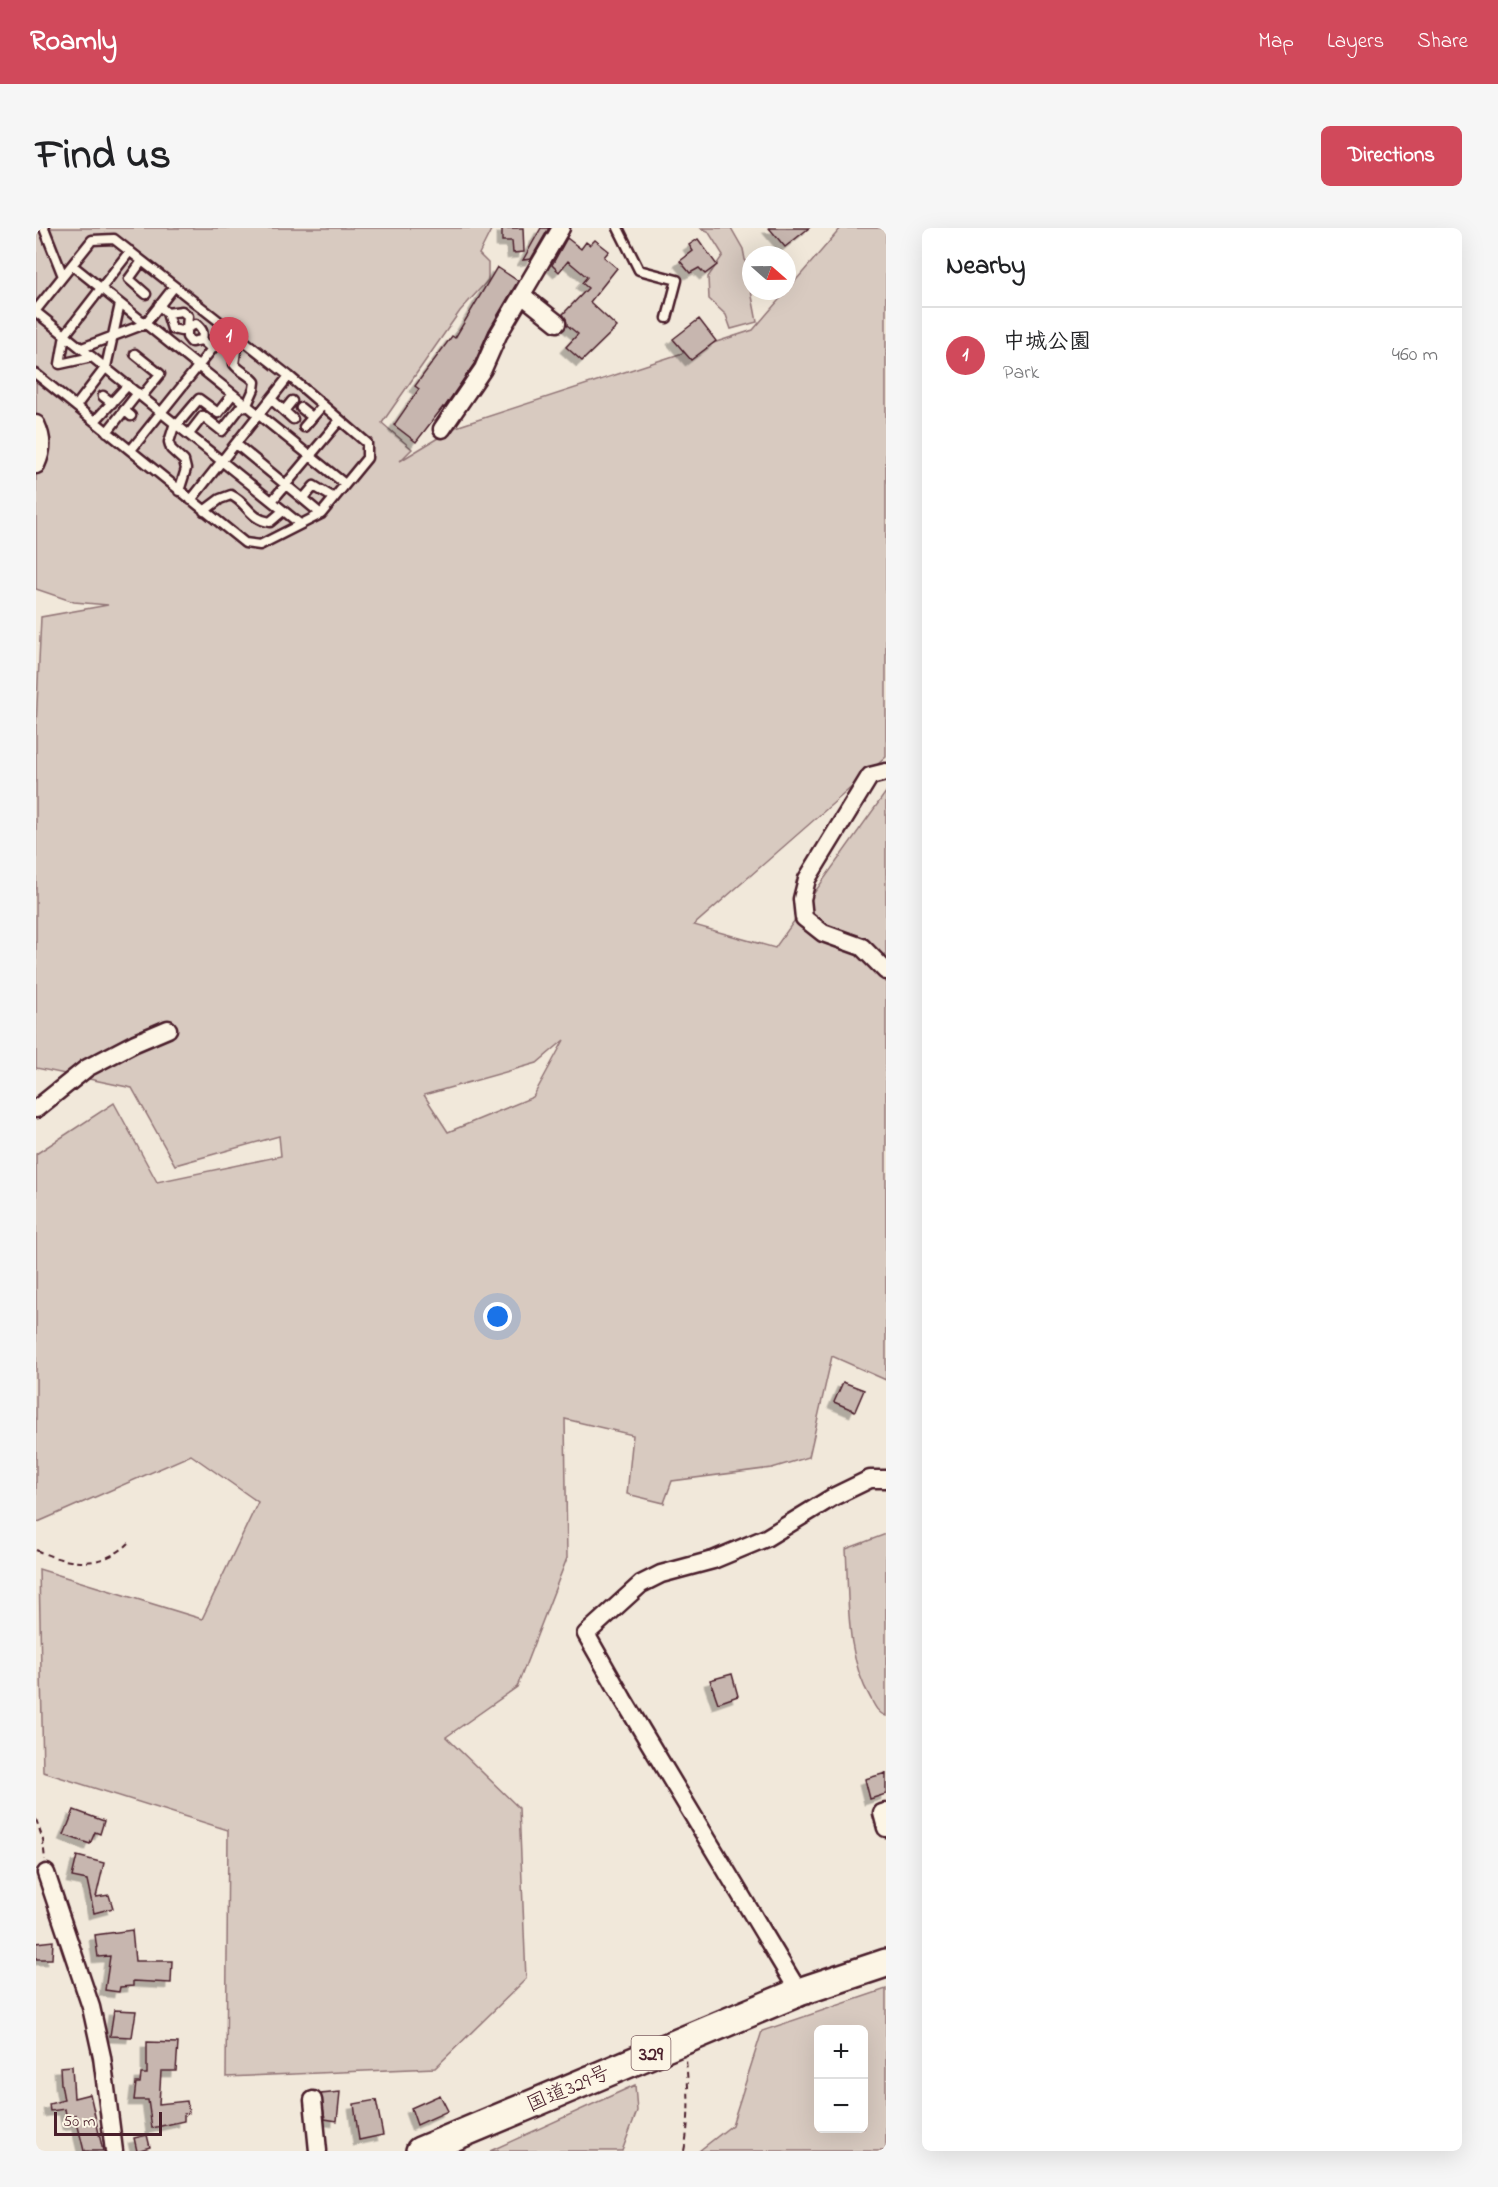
<!DOCTYPE html>
<meta charset="utf-8">
<style>
:root{--surface:#fff;--page:#f6f6f6;--text:#202124;--muted:#757577;--line:#e0e0e0;--accent:#d1495b}
body{margin:0;font-family:"Indie Flower","Klee One",sans-serif;background:var(--page);color:var(--text)}
.controls{position:absolute;right:18px;bottom:18px;display:grid;overflow:hidden;border-radius:9px;box-shadow:0 6px 24px #0002}
.controls button{width:54px;height:54px;display:grid;place-items:center;padding:0;border:0;border-bottom:2px solid var(--line);background:var(--surface);color:var(--text);font:30px sans-serif}
.compass{position:absolute;left:706px;top:18px;width:54px;height:54px;border-radius:50%;background:var(--surface);box-shadow:0 6px 24px #0002;rotate:110deg}
.scale{position:absolute;left:18px;bottom:15px;width:108px;box-sizing:border-box;padding-left:6px;border:3px solid #4a1f2b;border-top:0;font-size:16px;line-height:21px;white-space:nowrap;color:#4a1f2b;-webkit-text-stroke:4px #fcf5e5;paint-order:stroke}
.you{position:absolute;left:462px;top:1089px;width:21px;height:21px;margin:-15px;border:4px solid #fff;border-radius:50%;background:#1a73e8;box-shadow:0 0 0 9px #1a73e833}
.badge{display:grid;place-items:center;width:39px;height:39px;border-radius:50%;background:var(--accent);color:#fff;font-size:20px;font-weight:700}
.pin{position:absolute;translate:-50% -50px;filter:drop-shadow(0 2px 3px #0008)}
.pin::after{content:'';position:absolute;top:32px;width:21px;height:18px;background:inherit;clip-path:polygon(0 0,100% 0,50% 100%)}
.list{margin:0;padding:0;list-style:none}
h2{display:flex;justify-content:space-between;align-items:center;height:78px;margin:0;padding:0 24px;font-size:26px}
h2 small{font-size:20px;font-weight:400;color:var(--muted)}
.list li{display:grid;grid-template-columns:39px 1fr auto;gap:18px;align-items:center;box-sizing:border-box;height:96px;padding:0 24px;border-top:2px solid var(--line)}
.list b{display:block;font-size:22px;white-space:nowrap}
.list p{margin:0;font-size:20px;white-space:nowrap;color:var(--muted)}
.list em{font-size:20px;font-style:normal;color:var(--muted)}
.map{position:relative;flex:none;width:850px;height:1923px;overflow:hidden;border-radius:9px}
header{display:flex;align-items:center;gap:36px;box-sizing:border-box;height:84px;padding:0 30px;background:var(--accent);color:#fff}
header strong{font-size:28px}
nav{display:flex;gap:33px;margin-inline-start:auto;font-size:21px}
.intro{display:flex;align-items:center;justify-content:space-between;box-sizing:border-box;height:144px;padding:0 36px}
h1{margin:0;font-size:42px}
.button{padding:15px 27px;border-radius:9px;background:var(--accent);color:#fff;font-size:21px;font-weight:700}
main{display:flex;gap:36px;padding:0 36px}
aside{flex:1;background:var(--surface);border-radius:9px;box-shadow:0 6px 24px #0002}
.map>svg:first-child{display:block}
.green{fill:#d8cac0;stroke:#917476;stroke-width:1.5;fill-rule:evenodd}
.building{fill:#c7b6af;stroke:#4a1f2b;stroke-width:1.5;filter:url(#shadow)}
.lines{fill:none;stroke-linecap:round;stroke-linejoin:round}
.service-casing{stroke:#4a1f2b;stroke-width:13}
.minor-casing{stroke:#4a1f2b;stroke-width:21}
.trunk-casing{stroke:#4a1f2b;stroke-width:32}
.path{stroke:#4a1f2b;stroke-width:2;stroke-dasharray:6 4.5;stroke-linecap:butt}
.service{stroke:#fcf5e5;stroke-width:8}
.minor{stroke:#fcf5e5;stroke-width:16}
.trunk{stroke:#fcf5e5;stroke-width:27}
.labels{text-anchor:middle;stroke-width:4.5;stroke-linejoin:round;paint-order:stroke}
.shield{fill:#fcf5e5;stroke:#7f5f63;stroke-width:1.5}
.shield-label{font-size:20px;font-weight:bold;fill:#4a1f2b}
.street-label{font-size:21px;fill:#4a1f2b;stroke:#fcf5e5}
</style>
<header>
<strong>Roamly</strong>
<nav><a>Map</a><a>Layers</a><a>Share</a></nav>
</header>
<div class="intro"><h1>Find us</h1><a class="button">Directions</a></div>
<main>
<div class="map">
<svg width="850" height="1923" viewBox="0 0 850 1923">
<defs>
<filter id="shadow"><feDropShadow dx="-5.5" dy="5.5" stdDeviation="0" flood-color="#0004"/></filter>
</defs>
<rect width="100%" height="100%" fill="#f1e8da"/>
<filter id="ink" filterUnits="userSpaceOnUse"><feTurbulence type="fractalNoise" baseFrequency=".0167" numOctaves="2"/><feDisplacementMap in="SourceGraphic" scale="12" xChannelSelector="R" yChannelSelector="G"/><feConvolveMatrix kernelMatrix="1 2 1 2 8 2 1 2 1" color-interpolation-filters="sRGB"/></filter>
<g filter="url(#ink)">
<path class="green" d="M0,0H456L443,26L452,35V52L424,83L346,195L376,221L364,233L420,199L717,102L805,0H850V529L658,697L739,720L850,564V1152L796,1128L773,1229L736,1240L636,1253L628,1275L591,1266L597,1207L529,1191L531,1330L481,1459L410,1509L483,1580L490,1751L399,1840L190,1849L192,1602L7,1544L3,1341L166,1391L222,1274L155,1227L2,1294L0,1292V926L78,875L121,954L245,928L243,908L139,937L96,860L0,840V499L5,389L72,377L38,374L0,361ZM528,812L497,869L412,904L388,867L501,835Z
M664,0H695L707,21L721,94L695,101L690,87L673,71L672,49L687,27L672,3Z
M850,1306V1488C842,1485 839,1479 835,1471C809,1428 813,1371 810,1321Z
M850,1761V1923H663L696,1897L726,1803ZM782,1802H828V1900H782Z
M599,1857L601,1883L586,1923H454Z"/>
<path class="building" d="M466,0H487L488,24L477,25L476,13H466Z
M505,0H513L495,31L487,32Z
M733,0H773L749,19Z
M531,10L545,21L550,14L554,17L559,12L573,23L568,29L581,40L554,74L581,99L546,133L530,119L542,106L531,97L530,91L527,86L552,60L546,55L551,49L532,33L523,44L516,37Z
M662,11L681,37L669,46L663,40L654,45L644,33L657,23L653,17Z
M461,39L482,53L453,102L438,136L408,180L407,179L380,214L358,197L383,161L379,158L416,108L419,110Z
M663,91L680,113L655,132L637,111Z
M807,1154L828,1162L819,1183L798,1174Z
M696,1446L702,1468L682,1475L674,1452Z
M850,1545V1566L834,1571L829,1551Z
M38,1582L68,1593L64,1606L59,1604L54,1616L28,1607Z
M41,1628L68,1635L60,1669L73,1667L77,1680L58,1685L51,1652L36,1649Z
M96,1702L99,1733H136L135,1755L97,1753V1758L84,1759L83,1764L69,1762L74,1728L62,1729L59,1707Z
M17,1713L16,1731H0V1715Z
M78,1782L100,1783L96,1809L74,1808Z
M111,1814L142,1815L140,1843H125L123,1876L151,1873L153,1885L148,1886V1893L116,1900L112,1872H98L100,1855H104L105,1846H111Z
M36,1838L38,1870L54,1866L67,1923H48L39,1886L40,1896L32,1897L29,1881L14,1883L13,1876L28,1872L25,1856L24,1839Z
M304,1864L301,1893L289,1891L285,1866Z
M404,1867L412,1883L381,1897L375,1880Z
M340,1872L347,1907L323,1912L318,1876Z
M111,1907L114,1919L101,1923L98,1910Z"/>
<g class="lines">
<defs>
<path id="service" d="M8,0L27,48
M582,0L603,42L641,52L631,90
M106,33L93,51L110,66
M36,37L309,256
M123,77L131,85L136,101L145,103L151,100V109L155,114L166,112L176,121
M0,82L56,12L78,11L253,148L331,215V230L285,286L224,317L209,315L0,146
M0,84L264,296
M131,85L146,83L152,88L151,100L160,96C166,101 168,104 166,112
M205,111L200,123L198,136C204,144 213,146 219,154L218,161L210,179
M46,120L109,96L138,59
M99,126L124,146L106,168
M56,129L24,136L29,107L94,23
M67,168L76,175
M235,171L257,191
M40,178L70,139L84,76
M265,180L276,189
M88,182L95,188
M248,183L256,173
M59,193L92,157
M139,195L133,214L135,221L148,233L150,241L143,263
M141,197L163,171L182,185L196,167
M268,199L287,177
M71,204L102,165
M153,206L167,188L186,203L207,176
M200,216L267,271L278,258L298,270
M95,222L192,101
M267,271L285,286
M155,272L253,148
M236,273L304,192
M168,283L184,271L195,267C212,275 213,291 234,294L247,283"/>
<path id="minor" d="M486,67L521,95
M0,196C7,211 7,222 0,237
M406,201L447,141L462,107L525,0
M850,544L834,548L771,651L766,671L768,690L787,705L826,719L850,743
M0,881L51,840L99,815L132,801
M850,1584L846,1585L850,1600
M10,1645L55,1779L66,1829L78,1923
M763,1764L587,1471L550,1406L605,1356L625,1346L677,1332L730,1310L797,1269L834,1251H850
M277,1872L282,1923"/>
<path id="trunk" d="M384,1923L763,1764L850,1735"/>
</defs>
<use href="#service" class="service-casing"/>
<use href="#minor" class="minor-casing"/>
<use href="#trunk" class="trunk-casing"/>
<path class="path" d="M0,1322C32,1337 66,1341 93,1315
M0,1591L7,1612L9,1632
M648,1923C654,1893 653,1863 650,1832"/>
<use href="#service" class="service"/>
<use href="#minor" class="minor"/>
<use href="#trunk" class="trunk"/>
</g>
</g>
<g class="labels">
<rect class="shield" x="595.5" y="1808" width="39" height="34" rx="4.5"/>
<g class="shield-label">
<text x="615" y="1832">329</text>
</g>
<g class="street-label">
<text transform="translate(532 1860) rotate(-23)" y="7">国道329号</text>
</g>
</g>
</svg>
<div class="controls">
<button>+</button>
<button>−</button>
</div>
<svg class="compass" viewBox="-18 -18 36 36"><path d="M0-13l5 13h-10z" fill="#e53935"/><path d="M0 13l5-13h-10z" fill="#757577"/></svg>
<div class="scale">50 m</div>
<div class="you"></div>
<div class="pin badge" style="left:193px;top:139px">1</div>
</div>
<aside>
<h2>Nearby<small></small></h2>
<ul class="list">
<li><span class="badge">1</span><div><b>中城公園</b><p>Park</p></div><em>460 m</em></li>
</ul>
</aside>
</main>
